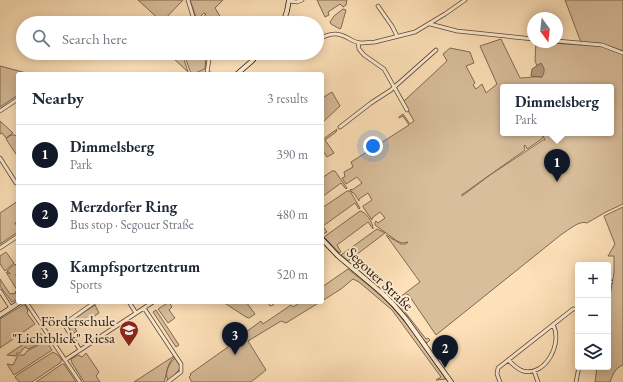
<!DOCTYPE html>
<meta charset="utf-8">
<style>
:root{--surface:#fff;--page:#f6f6f7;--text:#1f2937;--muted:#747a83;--line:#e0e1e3;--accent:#111827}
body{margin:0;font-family:"EB Garamond",serif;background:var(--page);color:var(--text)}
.controls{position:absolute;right:12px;bottom:12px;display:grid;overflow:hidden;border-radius:4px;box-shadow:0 2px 10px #0003}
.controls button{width:36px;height:36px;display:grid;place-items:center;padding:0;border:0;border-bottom:1px solid var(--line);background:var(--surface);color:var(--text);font:20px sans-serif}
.compass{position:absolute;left:527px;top:12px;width:36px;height:36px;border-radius:50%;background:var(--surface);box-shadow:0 2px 10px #0003;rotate:165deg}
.you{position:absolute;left:373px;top:146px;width:14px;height:14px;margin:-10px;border:3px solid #fff;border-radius:50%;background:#1a73e8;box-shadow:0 0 0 6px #1a73e833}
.badge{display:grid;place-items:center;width:26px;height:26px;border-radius:50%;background:var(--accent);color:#fff;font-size:13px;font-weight:700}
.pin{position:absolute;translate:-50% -33px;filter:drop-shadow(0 1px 2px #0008)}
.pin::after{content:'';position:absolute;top:21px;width:14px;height:12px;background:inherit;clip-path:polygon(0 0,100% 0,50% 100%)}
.popup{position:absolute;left:500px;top:84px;width:114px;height:52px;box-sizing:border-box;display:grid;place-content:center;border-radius:4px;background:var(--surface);filter:drop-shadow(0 1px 3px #0005);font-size:13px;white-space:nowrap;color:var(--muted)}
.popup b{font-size:15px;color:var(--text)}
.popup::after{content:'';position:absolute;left:50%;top:100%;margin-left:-8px;border:8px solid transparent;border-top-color:var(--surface)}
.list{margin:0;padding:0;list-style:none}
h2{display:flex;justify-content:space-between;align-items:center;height:52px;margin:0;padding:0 16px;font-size:17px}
h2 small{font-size:13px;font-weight:400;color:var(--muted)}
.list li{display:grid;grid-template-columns:26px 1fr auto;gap:12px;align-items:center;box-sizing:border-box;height:60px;padding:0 16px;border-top:1px solid var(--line)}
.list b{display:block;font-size:15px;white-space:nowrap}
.list p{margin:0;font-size:13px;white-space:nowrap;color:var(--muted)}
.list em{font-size:13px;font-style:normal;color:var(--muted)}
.icon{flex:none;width:22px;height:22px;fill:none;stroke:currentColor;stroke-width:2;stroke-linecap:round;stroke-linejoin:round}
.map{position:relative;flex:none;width:623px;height:382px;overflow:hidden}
.search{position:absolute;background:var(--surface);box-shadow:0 2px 10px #0003;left:16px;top:16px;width:308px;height:44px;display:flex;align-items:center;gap:10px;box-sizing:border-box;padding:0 14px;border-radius:22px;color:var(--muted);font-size:15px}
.panel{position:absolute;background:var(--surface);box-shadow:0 2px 10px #0003;left:16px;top:72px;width:308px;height:232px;border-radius:4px}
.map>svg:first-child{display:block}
.green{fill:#d9be9b;stroke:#7f6952;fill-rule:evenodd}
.water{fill:#b49b7d;stroke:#7b654e}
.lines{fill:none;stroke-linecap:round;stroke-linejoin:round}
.street-casing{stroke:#5b4734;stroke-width:4.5}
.secondary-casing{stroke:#251408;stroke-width:5.5}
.street{stroke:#feecd2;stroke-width:3}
.secondary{stroke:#feecd2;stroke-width:4}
.labels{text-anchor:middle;stroke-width:4;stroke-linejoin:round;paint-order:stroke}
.street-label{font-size:15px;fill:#251408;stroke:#feecd2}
.poi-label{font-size:15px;fill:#251408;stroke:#feecd2;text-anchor:end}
</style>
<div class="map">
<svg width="623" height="382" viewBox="0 0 623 382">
<rect width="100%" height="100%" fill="#fee1b9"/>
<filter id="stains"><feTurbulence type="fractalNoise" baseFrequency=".005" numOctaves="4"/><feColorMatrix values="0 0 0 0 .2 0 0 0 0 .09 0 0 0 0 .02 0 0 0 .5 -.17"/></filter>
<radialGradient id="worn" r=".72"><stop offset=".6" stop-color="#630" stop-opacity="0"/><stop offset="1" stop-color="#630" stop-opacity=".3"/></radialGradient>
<path class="green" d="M138,0H183L162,22Z
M190,0H223L215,8L224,23H199L206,14L204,13L197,20Z
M317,0H347L346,5L343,7L340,4L328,12L329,15L325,17Z
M565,0H623V204L606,212L587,223C579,220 569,230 562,234L436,335L408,294L397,302H395L391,298V296L396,300L420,282L386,235L401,244H406L408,242L402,243L397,241L375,225V222L376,221L378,223L385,218L380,212L372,218V220L363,207V206L372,200L368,193L359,199V201L354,193H353L350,190L351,189L352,190L362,183L357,177L346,184L342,178L345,177L344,172L353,167L351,162L409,125L403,116L399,118V117L403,114L410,124L414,121L396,90V87L404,101L447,61L443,54L450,48L470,52L474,63L466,66L475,83L473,85L476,89L482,84L486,93L497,84L480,46L501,39L520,78C528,78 534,76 542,77L541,64L537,66L535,61L536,42L582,45ZM503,87H611V133H503ZM543,136L545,140H543L490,175L462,196V194H463L525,150L524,146L525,145L527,149L543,138Z
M343,9L346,10L341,28L340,29L331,24L330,22L334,16Z
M163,53H182L188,72L173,58L171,59Z
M184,53H204L206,57L205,69L193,74L190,71Z
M0,66L30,74H18V95L0,107Z
M332,92L340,106L322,123V98Z
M0,121L13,133L6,138L2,133L0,134Z
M337,129L336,132L325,140L334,153L327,157L322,150V140Z
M11,135H15L18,138V157L6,139Z
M332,171H335L347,188L346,189L341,183L322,197V178Z
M347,191H350L360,208L359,209L355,203L323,226L327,232L323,234L322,232V208Z
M18,201V221L15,223L18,228V232L0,244V213Z
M623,207V365C615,368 613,374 610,382H595L597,367H608V308L614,272V256H608L615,244L604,216Z
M360,211C366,212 373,222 373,229L368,222L337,245L341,252L339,253L324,237Z
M377,229L385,233L348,261L341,255Z
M6,252L14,263L5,271L0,264V256Z
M15,264L18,269V274H16V276L18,275V299L12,302L0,286V279L10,294L16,293L15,292L17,290L6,272L10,274V273L7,271Z
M348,269C363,281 379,293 392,307C412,329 428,354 446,379L436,380L441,377L392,310L359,282L353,279L341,289L322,301V287Z
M169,302L172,307L169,310L175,318L168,323L158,309Z
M223,302H246L255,314L249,318L246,317Z
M301,302H320L286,323L281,321L248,341L266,370L251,382H192L189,377L191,375L190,374L235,342V340L261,321L263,324L291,305L293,307Z
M398,303L426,339L428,338L430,340L427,343L424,341L395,305Z
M23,305H25L28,310L27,313L35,324L0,348V319Z
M95,305L99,313L75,329L77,331L72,334L68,326L69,322Z
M156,310L179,345L176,347L153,312Z
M40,333L45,339L37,342L36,345L28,349L25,347L20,353H17L16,356L7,355Z
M46,341L52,350L14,375L7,364L13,365L18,355H24L27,351Z
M53,352L58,355L62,360L60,363L32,382H19L15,377L17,375Z
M86,353L99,372L96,376L100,382H84L72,363L71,359L78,355L82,357Z
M174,356V357C166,365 167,374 164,382H134Z
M175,358L180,366L179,370L168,381C164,372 169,364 175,358Z
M62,364H64L76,382H36Z"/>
<path class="water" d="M541,63C545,69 545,71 542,77L531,76L532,69Z"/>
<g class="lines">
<defs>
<path id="street" d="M188,0L195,23
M289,1L297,2L302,0
M378,6L392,26L397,36
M430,24L457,31L533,39
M317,40C324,36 333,32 341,35C349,37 353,43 362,43L375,42L415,32L445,14L465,0
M557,41L602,45L623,53
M358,43L359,49L364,55L384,69L407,110
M257,54L259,56L278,53
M207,73L209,59L208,53
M201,74H211
M0,111L18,99
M340,127L371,103L391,90L436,50
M0,158L16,183
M0,248L18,236
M608,281L611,282
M0,291L11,308
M26,302L80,382
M129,302L136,313
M270,302L271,304L273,302
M144,308L181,364V372L168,382
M80,350L64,324L95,302
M65,360L153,302
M508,360C513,364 517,369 523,371C546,377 563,342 553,325
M534,371L538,382
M500,382L497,374L498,368L573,309H578
M576,382L579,367"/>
<path id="secondary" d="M283,23L287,11L289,0
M237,74L252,61L258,53
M322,239L338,256L382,293L394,305L406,319L451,382
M0,315L20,302"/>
</defs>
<use href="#street" class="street-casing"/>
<use href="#secondary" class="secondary-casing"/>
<use href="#street" class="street"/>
<use href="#secondary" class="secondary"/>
</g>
<defs>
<symbol id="school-pin" viewBox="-11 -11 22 30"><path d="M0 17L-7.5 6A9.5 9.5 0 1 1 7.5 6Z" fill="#8f2418" stroke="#feecd2"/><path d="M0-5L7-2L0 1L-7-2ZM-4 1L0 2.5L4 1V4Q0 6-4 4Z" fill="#fff"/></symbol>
</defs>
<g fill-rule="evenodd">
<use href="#school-pin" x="118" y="319" width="22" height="30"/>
</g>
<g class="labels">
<g class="street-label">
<text transform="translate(380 279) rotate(43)" y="5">Segouer Straße</text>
</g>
<g class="poi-label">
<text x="115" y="326">Förderschule<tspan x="115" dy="17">"Lichtblick" Riesa</tspan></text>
</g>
</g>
<rect width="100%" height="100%" filter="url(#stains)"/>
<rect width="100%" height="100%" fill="url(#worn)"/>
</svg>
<div class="controls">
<button>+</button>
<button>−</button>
<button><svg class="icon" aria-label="layers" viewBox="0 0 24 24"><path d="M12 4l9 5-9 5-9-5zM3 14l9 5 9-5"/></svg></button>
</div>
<svg class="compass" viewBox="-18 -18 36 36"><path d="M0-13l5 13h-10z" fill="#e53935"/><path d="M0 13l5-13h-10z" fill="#747a83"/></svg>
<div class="you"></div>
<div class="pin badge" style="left:557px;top:182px">1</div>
<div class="popup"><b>Dimmelsberg</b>Park</div>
<div class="pin badge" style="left:445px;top:368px">2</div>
<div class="pin badge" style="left:235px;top:355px">3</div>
<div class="search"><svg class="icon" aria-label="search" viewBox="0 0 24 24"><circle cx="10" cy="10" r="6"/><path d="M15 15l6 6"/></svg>Search here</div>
<section class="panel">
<h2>Nearby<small>3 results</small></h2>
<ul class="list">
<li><span class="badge">1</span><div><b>Dimmelsberg</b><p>Park</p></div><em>390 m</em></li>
<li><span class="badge">2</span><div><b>Merzdorfer Ring</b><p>Bus stop · Segouer Straße</p></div><em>480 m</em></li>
<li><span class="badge">3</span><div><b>Kampfsportzentrum</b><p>Sports</p></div><em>520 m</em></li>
</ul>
</section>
</div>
